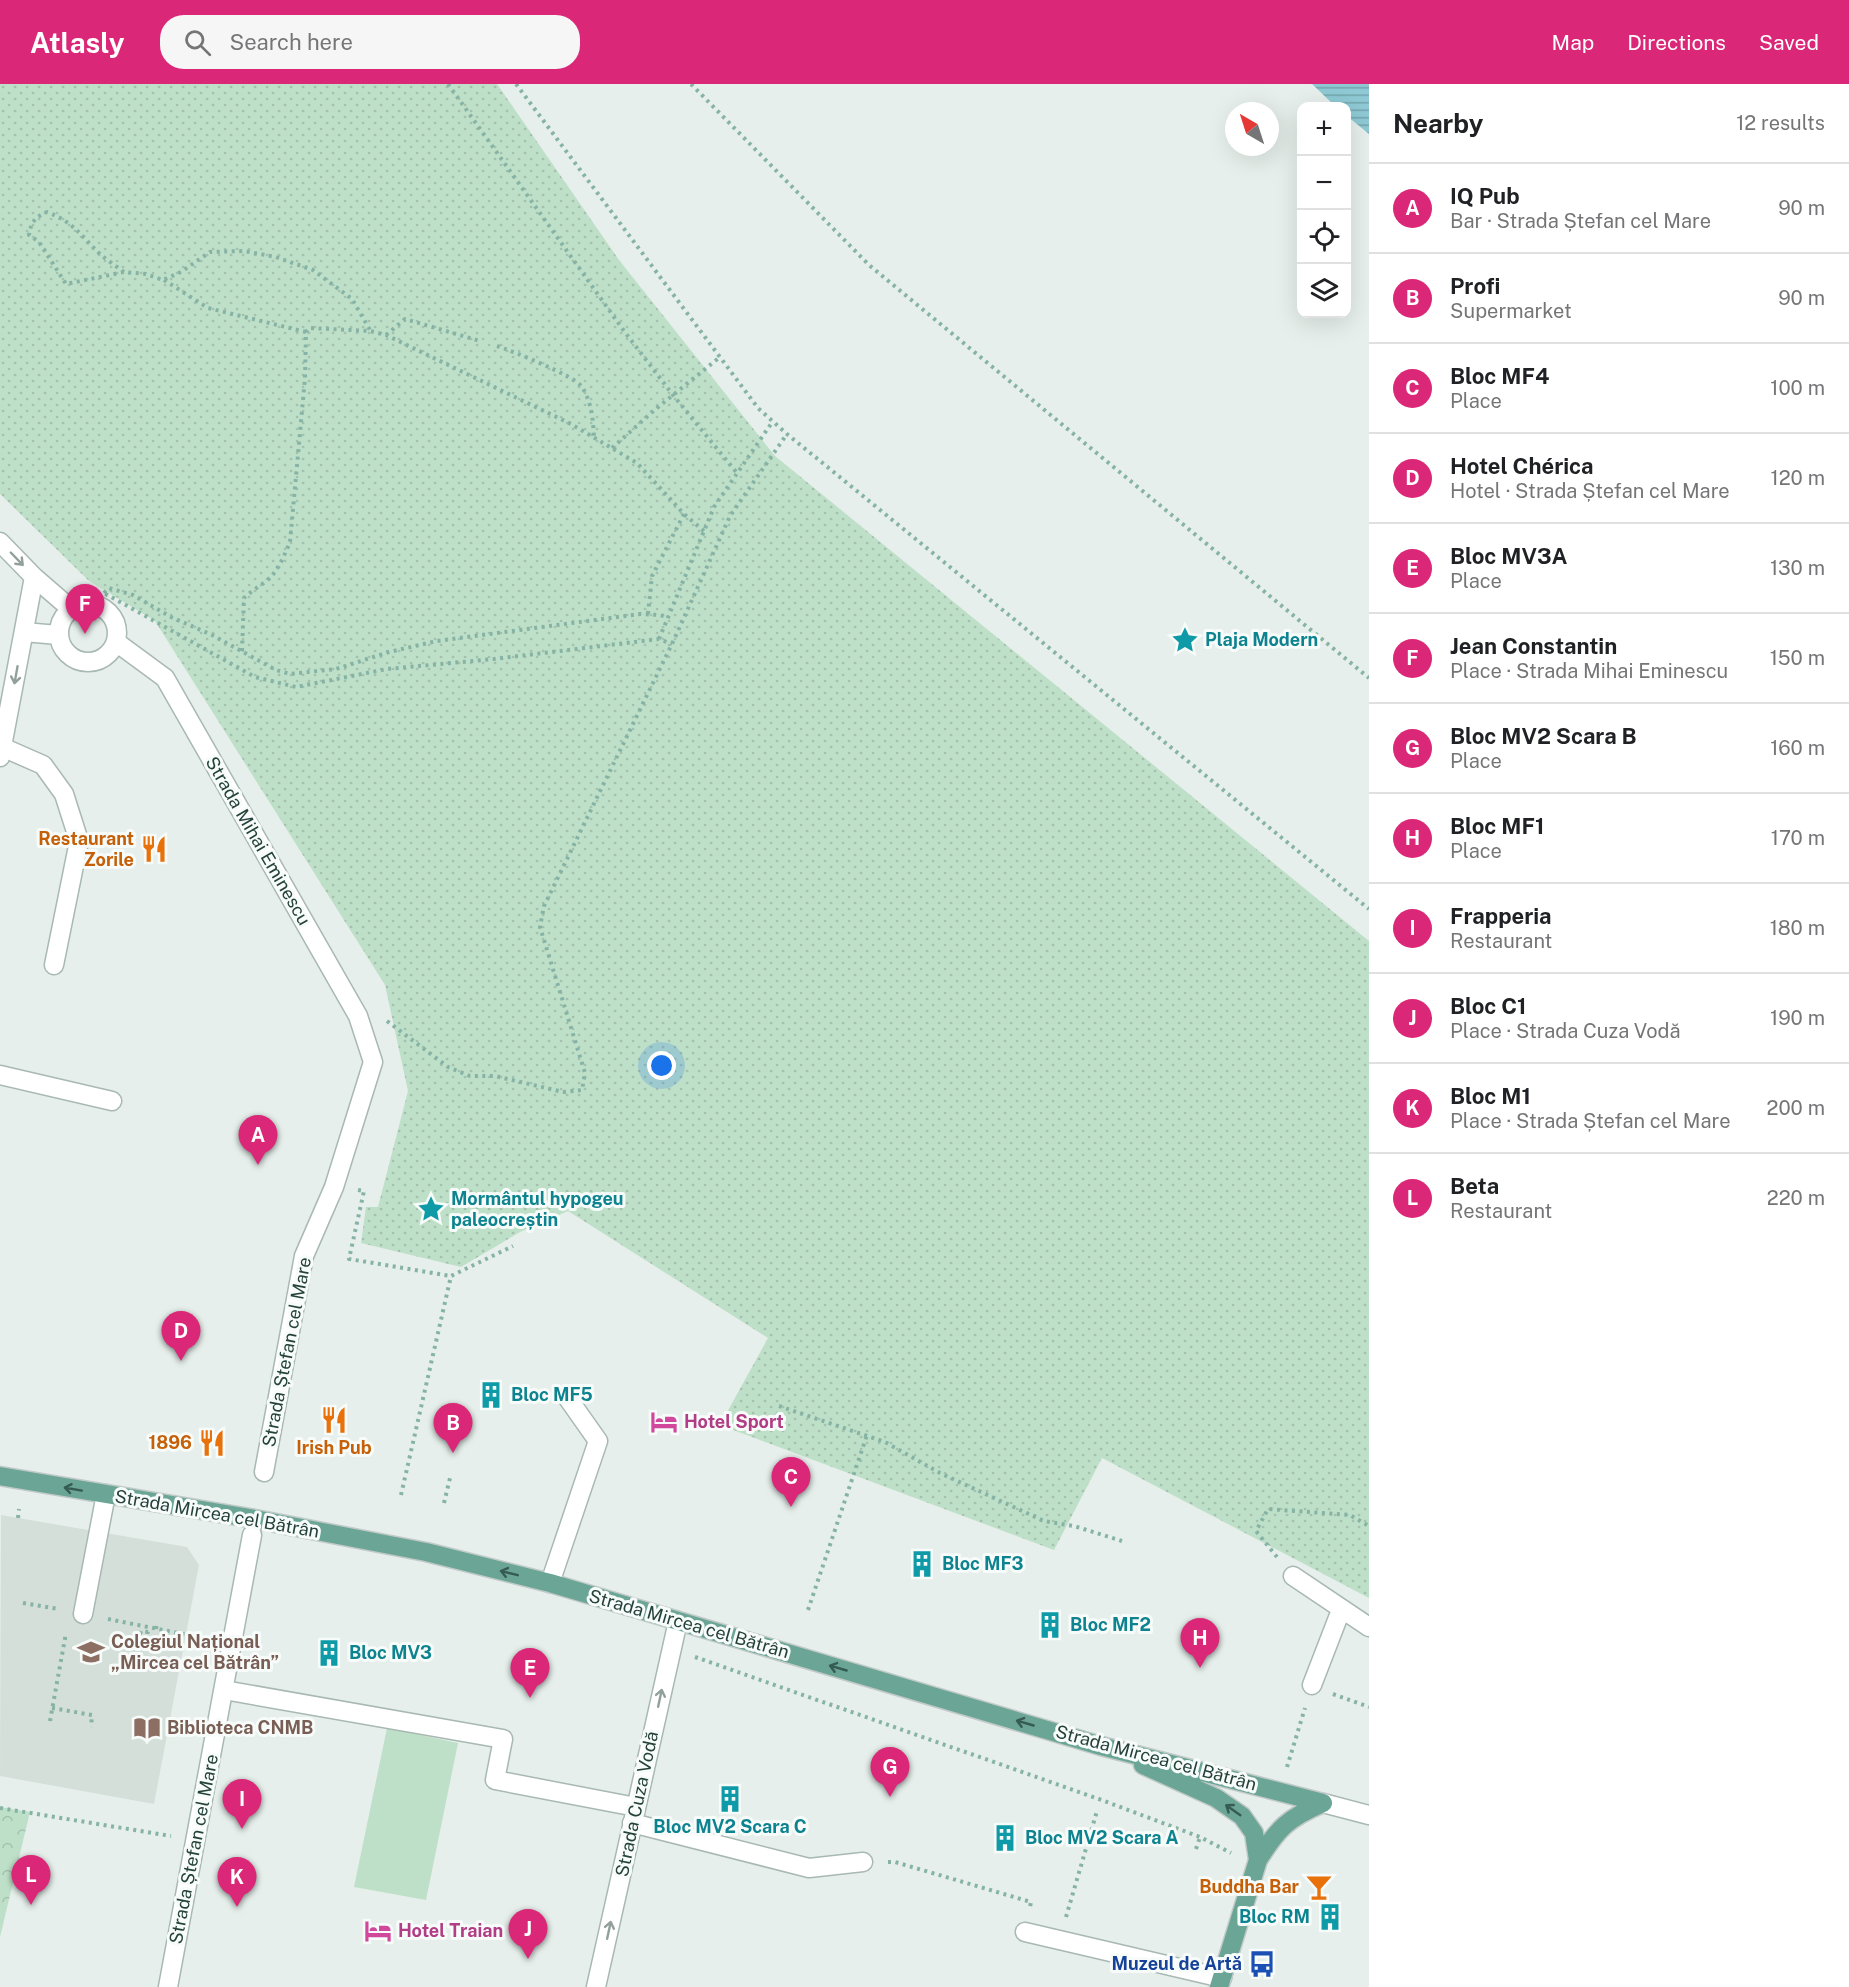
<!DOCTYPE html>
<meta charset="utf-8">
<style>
:root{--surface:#fff;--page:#f6f6f6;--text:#202124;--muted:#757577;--line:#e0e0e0;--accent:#db2777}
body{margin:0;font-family:"Public Sans",sans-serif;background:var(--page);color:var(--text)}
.controls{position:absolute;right:18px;top:18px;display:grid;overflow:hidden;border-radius:12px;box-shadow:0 6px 24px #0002}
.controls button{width:54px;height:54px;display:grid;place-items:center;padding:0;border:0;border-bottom:2px solid var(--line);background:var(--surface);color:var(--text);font:30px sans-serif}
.compass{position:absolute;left:1225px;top:18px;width:54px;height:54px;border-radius:50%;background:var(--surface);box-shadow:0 6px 24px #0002;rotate:321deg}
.you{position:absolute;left:662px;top:982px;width:21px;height:21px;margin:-15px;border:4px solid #fff;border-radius:50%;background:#1a73e8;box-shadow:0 0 0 9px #1a73e833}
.badge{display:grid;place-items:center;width:39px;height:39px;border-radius:50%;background:var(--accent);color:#fff;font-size:20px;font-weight:700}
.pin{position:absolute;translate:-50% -50px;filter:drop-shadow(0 2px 3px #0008)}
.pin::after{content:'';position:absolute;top:32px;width:21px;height:18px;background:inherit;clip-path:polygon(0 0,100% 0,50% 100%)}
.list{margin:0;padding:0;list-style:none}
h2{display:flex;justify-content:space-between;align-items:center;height:78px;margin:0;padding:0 24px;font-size:26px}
h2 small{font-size:20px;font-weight:400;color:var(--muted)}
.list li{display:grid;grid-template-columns:39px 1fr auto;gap:18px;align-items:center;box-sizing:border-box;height:90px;padding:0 24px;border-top:2px solid var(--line)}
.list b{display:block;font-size:22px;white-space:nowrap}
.list p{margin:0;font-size:20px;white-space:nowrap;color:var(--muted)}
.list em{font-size:20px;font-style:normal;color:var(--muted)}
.icon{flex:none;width:33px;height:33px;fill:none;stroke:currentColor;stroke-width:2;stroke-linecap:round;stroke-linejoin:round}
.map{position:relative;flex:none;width:1369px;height:1903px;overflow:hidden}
header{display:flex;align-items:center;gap:36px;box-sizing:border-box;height:84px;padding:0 30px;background:var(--accent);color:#fff}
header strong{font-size:28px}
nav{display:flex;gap:33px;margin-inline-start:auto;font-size:21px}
.search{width:420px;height:54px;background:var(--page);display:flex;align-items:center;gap:15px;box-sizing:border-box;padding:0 21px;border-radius:24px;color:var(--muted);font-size:22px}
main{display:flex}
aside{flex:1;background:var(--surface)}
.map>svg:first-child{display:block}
.built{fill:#d4dfda}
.grass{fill:url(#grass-dots)}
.park{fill:url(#park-crowns)}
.pitch{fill:#bfe0c8}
.water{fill:url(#water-rules)}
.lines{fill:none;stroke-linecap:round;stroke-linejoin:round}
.minor-casing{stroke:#a8b8b2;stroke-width:21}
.major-casing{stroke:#c2cac8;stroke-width:21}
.path{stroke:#86b3a5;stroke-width:4;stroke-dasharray:3 4.5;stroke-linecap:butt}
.minor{stroke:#fff;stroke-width:18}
.major{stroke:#6aa596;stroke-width:18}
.oneway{stroke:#92a09c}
.oneway2{stroke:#365b51}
.labels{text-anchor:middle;stroke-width:6;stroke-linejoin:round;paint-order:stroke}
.culture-label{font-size:18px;font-weight:bold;fill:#0d838f;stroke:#f7fbf9;text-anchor:start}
.food-label{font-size:18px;font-weight:bold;fill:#c56008;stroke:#f7fbf9;text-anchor:end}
.street-label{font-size:18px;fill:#24423a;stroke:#f7fbf9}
.hotel-label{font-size:18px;font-weight:bold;fill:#b23c85;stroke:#f7fbf9;text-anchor:start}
.education-label{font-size:18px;font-weight:bold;fill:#785e54;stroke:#f7fbf9;text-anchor:start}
.transit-label{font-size:18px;font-weight:bold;fill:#164399;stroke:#f7fbf9;text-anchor:end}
</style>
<header>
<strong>Atlasly</strong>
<div class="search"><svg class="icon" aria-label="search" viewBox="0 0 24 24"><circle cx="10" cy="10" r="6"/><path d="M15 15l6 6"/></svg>Search here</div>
<nav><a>Map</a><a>Directions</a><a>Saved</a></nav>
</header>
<main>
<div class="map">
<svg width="1369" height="1903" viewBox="0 0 1369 1903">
<defs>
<pattern id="grass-dots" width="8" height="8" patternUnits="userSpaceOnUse" patternTransform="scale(1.5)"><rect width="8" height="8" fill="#bfe0c8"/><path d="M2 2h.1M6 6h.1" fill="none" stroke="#a4c1ad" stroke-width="1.8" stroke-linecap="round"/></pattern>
<pattern id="park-crowns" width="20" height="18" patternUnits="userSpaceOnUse" patternTransform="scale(1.5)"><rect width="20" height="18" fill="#bfe0c8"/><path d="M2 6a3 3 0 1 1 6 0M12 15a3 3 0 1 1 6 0" fill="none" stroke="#a4c1ad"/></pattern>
<pattern id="water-rules" width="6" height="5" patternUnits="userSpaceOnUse" patternTransform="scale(1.5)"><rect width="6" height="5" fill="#8ec9d4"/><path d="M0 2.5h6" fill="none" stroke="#74a5ad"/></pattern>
</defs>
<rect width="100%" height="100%" fill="#e6efeb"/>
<path class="built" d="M1,1431L187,1463L199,1481L154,1720L0,1692Z"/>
<path class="grass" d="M0,0H497L619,176L775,372L1369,857V1514L1102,1374L1054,1466L720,1341L768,1254L568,1127L520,1148L461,1183L361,1159L366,1123H378L408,1007L385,901L155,537L88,496L0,410Z"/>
<path class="park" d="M0,1723L30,1728L0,1853Z"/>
<path class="pitch" d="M387,1644L458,1659L426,1816L354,1803Z"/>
<path class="water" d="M1312,0H1369V50L1347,32L1346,22H1335Z"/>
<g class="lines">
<defs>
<path id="minor" d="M0,458L34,493L71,525
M59 549a29 29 0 1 1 58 0a29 29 0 1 1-58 0Z
M24,548L58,551
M116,558L165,594L358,932L373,978L334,1103L304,1172L264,1388
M2,663L43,681L64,710L79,757L54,881
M0,673L34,493
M0,991L112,1017
M1293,1492L1369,1543
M550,1499L598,1357L567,1313
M83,1530L106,1410
M1312,1601L1341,1526
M224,1606L503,1655L495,1696L636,1723
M1323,1719L1369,1731
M632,1739L809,1784L863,1778
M1025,1848L1222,1894
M168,1903L252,1451
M596,1903L678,1537"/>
<path id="major" d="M0,1392L255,1435L426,1468L550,1499L1101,1662L1323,1719
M1143,1681L1216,1714L1242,1732L1254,1749L1258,1776L1219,1903
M1258,1776C1278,1744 1288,1734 1323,1719"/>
</defs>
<use href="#minor" class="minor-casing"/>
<use href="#major" class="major-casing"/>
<path class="path" d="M448,0L624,247L673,311L737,389
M516,0L758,324L787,350L1369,825
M691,0L869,181L1369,594
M124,188C116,182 107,176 100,170C80,151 75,139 47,128C35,133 31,138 29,151L39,158L66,200L124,188L146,190L163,196L181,188L210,168L244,167L276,173L313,186L352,215L370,246
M164,196L208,224L306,248
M386,251L405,235L480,257
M497,262C512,267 575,292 582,303C592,319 593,336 594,353
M612,364L657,324L720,273
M104,509L109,504L133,511L171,533L212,551L276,586L290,590L336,585L389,568L437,557L640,530L659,531L668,533
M96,520L104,509L255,593L296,603L387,585L494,575L659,555L672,560
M648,530L652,492L684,430
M659,555L714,423L773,337
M242,567L244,514C252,506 265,499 271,493C280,482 285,470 290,458L305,294L306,248L309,244L370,247L386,251L571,340L637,379L684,430L704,447
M387,937L448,983L470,992H495L563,1008L582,1006L585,989L540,843L544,822L672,560L730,432L787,350
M358,1106L364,1107L349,1175L451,1192
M779,1322L885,1358L940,1389L1044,1437L1074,1442L1122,1457
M401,1411L451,1192L513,1162
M444,1419L450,1394
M18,1434L19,1425
M1277,1473L1256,1447L1268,1425L1350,1431L1369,1442
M23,1519L58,1525
M808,1526L867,1351
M108,1535L193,1552
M156,1545L157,1539
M140,1550L141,1547L148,1548L149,1544
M695,1573L1099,1715L1200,1753L1231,1769
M1333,1610L1369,1623
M52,1624L92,1631L91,1643
M50,1637L66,1549
M1287,1683L1305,1624
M0,1724L171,1752
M1196,1765L1200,1753
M888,1778H895L1031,1818L1030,1823
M1066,1833L1097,1727"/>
<use href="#minor" class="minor"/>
<use href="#major" class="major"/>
</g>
<defs><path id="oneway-shaft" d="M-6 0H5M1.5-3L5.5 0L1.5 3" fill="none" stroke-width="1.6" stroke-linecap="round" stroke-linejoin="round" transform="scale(1.5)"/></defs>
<g class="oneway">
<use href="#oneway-shaft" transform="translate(17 475) rotate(46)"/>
<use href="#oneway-shaft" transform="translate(16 591) rotate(100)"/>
<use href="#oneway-shaft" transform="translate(660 1614) rotate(-78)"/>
<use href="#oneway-shaft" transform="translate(609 1846) rotate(-78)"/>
</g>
<g class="oneway2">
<use href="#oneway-shaft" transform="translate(73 1405) rotate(-170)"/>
<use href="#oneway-shaft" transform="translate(509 1489) rotate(-166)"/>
<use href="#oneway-shaft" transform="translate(838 1584) rotate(-164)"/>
<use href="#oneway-shaft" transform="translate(1025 1639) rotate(-164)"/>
<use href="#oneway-shaft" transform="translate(1233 1726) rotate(-145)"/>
</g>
<defs>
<symbol id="sight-bare" viewBox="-9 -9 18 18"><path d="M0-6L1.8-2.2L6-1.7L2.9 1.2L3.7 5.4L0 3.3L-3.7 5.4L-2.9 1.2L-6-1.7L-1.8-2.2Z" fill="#0f9aa8" stroke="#f7fbf9" stroke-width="2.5" paint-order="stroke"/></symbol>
<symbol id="restaurant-bare" viewBox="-9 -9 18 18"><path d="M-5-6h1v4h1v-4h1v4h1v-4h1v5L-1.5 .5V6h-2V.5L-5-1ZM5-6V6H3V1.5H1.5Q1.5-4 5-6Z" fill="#e8710a" stroke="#f7fbf9" stroke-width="2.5" paint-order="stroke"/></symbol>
<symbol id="building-bare" viewBox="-9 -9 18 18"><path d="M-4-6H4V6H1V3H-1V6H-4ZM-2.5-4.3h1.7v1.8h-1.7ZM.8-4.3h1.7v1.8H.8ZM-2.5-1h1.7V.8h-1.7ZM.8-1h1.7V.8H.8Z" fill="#0f9aa8" stroke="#f7fbf9" stroke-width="2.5" paint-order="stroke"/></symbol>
<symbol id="hotel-bare" viewBox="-9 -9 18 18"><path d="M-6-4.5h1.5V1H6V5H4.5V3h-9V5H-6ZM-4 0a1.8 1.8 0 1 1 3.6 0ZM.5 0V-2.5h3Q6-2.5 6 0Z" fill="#d1479c" stroke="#f7fbf9" stroke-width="2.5" paint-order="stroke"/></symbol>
<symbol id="school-bare" viewBox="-9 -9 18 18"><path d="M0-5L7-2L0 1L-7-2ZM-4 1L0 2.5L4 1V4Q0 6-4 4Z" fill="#8d6e63" stroke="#f7fbf9" stroke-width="2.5" paint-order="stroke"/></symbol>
<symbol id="library-bare" viewBox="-9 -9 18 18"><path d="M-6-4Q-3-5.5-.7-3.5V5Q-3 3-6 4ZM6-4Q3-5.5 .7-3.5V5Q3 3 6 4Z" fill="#8d6e63" stroke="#f7fbf9" stroke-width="2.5" paint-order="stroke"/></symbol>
<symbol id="bar-bare" viewBox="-9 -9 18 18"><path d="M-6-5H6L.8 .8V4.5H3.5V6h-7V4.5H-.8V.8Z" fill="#e8710a" stroke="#f7fbf9" stroke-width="2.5" paint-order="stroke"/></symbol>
<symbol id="bus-bare" viewBox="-9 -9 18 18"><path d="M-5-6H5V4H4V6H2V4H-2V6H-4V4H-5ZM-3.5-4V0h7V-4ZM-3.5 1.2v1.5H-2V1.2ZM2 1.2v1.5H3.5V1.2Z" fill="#1a4fb4" stroke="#f7fbf9" stroke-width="2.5" paint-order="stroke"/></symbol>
</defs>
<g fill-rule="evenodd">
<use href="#sight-bare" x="1166" y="537" width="38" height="38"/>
<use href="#restaurant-bare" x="135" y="746" width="38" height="38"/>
<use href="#sight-bare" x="412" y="1106" width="38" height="38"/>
<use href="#building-bare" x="472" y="1292" width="38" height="38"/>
<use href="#restaurant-bare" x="315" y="1317" width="38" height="38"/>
<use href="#hotel-bare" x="645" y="1319" width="38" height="38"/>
<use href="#restaurant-bare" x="193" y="1340" width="38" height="38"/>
<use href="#building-bare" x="903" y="1461" width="38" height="38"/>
<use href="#building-bare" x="1031" y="1522" width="38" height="38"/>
<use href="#school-bare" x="72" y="1549" width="38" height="38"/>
<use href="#building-bare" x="310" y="1550" width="38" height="38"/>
<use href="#library-bare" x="128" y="1625" width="38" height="38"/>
<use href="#building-bare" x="711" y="1696" width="38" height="38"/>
<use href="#building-bare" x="986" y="1735" width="38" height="38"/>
<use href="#bar-bare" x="1300" y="1784" width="38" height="38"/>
<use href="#building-bare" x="1311" y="1814" width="38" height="38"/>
<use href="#hotel-bare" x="359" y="1828" width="38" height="38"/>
<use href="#bus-bare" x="1243" y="1861" width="38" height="38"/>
</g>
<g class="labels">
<g class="culture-label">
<text x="1205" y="562">Plaja Modern</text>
<text x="451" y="1121">Mormântul hypogeu<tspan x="451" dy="21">paleocreștin</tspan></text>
<text x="511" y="1317">Bloc MF5</text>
<text x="942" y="1486">Bloc MF3</text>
<text x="1070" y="1547">Bloc MF2</text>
<text x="349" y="1575">Bloc MV3</text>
<text x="730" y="1749" text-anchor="middle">Bloc MV2 Scara C</text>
<text x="1025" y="1760">Bloc MV2 Scara A</text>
<text x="1310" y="1839" text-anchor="end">Bloc RM</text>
</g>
<g class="food-label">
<text x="134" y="761">Restaurant<tspan x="134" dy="21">Zorile</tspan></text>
<text x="192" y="1365">1896</text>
<text x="334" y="1370" text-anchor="middle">Irish Pub</text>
<text x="1299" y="1809">Buddha Bar</text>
</g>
<g class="street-label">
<text transform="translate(258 757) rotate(60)" y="6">Strada Mihai Eminescu</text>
<text transform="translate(287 1268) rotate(-79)" y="6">Strada Ștefan cel Mare</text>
<text transform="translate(217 1430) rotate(10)" y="6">Strada Mircea cel Bătrân</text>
<text transform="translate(689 1540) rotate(16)" y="6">Strada Mircea cel Bătrân</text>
<text transform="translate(1156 1674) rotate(15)" y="6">Strada Mircea cel Bătrân</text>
<text transform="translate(637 1720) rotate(-78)" y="6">Strada Cuza Vodă</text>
<text transform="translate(194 1765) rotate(-79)" y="6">Strada Ștefan cel Mare</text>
</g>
<g class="hotel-label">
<text x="684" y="1344">Hotel Sport</text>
<text x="398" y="1853">Hotel Traian</text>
</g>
<g class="education-label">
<text x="111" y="1564">Colegiul Național<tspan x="111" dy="21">„Mircea cel Bătrân”</tspan></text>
<text x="167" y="1650">Biblioteca CNMB</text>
</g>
<g class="transit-label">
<text x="1242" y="1886">Muzeul de Artă</text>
</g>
</g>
</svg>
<div class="controls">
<button>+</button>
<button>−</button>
<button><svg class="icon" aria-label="locate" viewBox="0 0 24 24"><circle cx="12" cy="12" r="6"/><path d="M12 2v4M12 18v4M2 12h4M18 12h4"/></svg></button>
<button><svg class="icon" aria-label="layers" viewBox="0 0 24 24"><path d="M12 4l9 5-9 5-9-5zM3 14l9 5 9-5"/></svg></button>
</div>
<svg class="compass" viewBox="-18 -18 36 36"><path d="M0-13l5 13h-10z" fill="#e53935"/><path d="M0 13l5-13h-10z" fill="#757577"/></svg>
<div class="you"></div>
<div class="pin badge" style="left:258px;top:1081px">A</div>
<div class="pin badge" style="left:453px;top:1369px">B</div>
<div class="pin badge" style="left:791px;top:1423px">C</div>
<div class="pin badge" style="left:181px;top:1277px">D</div>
<div class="pin badge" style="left:530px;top:1614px">E</div>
<div class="pin badge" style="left:85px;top:550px">F</div>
<div class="pin badge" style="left:890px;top:1713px">G</div>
<div class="pin badge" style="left:1200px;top:1584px">H</div>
<div class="pin badge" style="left:242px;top:1745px">I</div>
<div class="pin badge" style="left:528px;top:1875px">J</div>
<div class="pin badge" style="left:237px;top:1823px">K</div>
<div class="pin badge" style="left:31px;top:1821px">L</div>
</div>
<aside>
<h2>Nearby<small>12 results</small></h2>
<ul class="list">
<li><span class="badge">A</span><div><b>IQ Pub</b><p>Bar · Strada Ștefan cel Mare</p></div><em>90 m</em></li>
<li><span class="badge">B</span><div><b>Profi</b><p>Supermarket</p></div><em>90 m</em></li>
<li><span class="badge">C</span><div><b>Bloc MF4</b><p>Place</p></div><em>100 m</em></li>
<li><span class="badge">D</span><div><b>Hotel Chérica</b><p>Hotel · Strada Ștefan cel Mare</p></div><em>120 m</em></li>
<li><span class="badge">E</span><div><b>Bloc MV3A</b><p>Place</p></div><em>130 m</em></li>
<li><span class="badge">F</span><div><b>Jean Constantin</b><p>Place · Strada Mihai Eminescu</p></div><em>150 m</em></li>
<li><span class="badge">G</span><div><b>Bloc MV2 Scara B</b><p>Place</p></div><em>160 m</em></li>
<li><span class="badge">H</span><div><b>Bloc MF1</b><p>Place</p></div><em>170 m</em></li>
<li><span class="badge">I</span><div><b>Frapperia</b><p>Restaurant</p></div><em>180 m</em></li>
<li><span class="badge">J</span><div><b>Bloc C1</b><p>Place · Strada Cuza Vodă</p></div><em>190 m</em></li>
<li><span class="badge">K</span><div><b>Bloc M1</b><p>Place · Strada Ștefan cel Mare</p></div><em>200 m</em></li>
<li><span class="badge">L</span><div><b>Beta</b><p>Restaurant</p></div><em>220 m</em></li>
</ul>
</aside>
</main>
